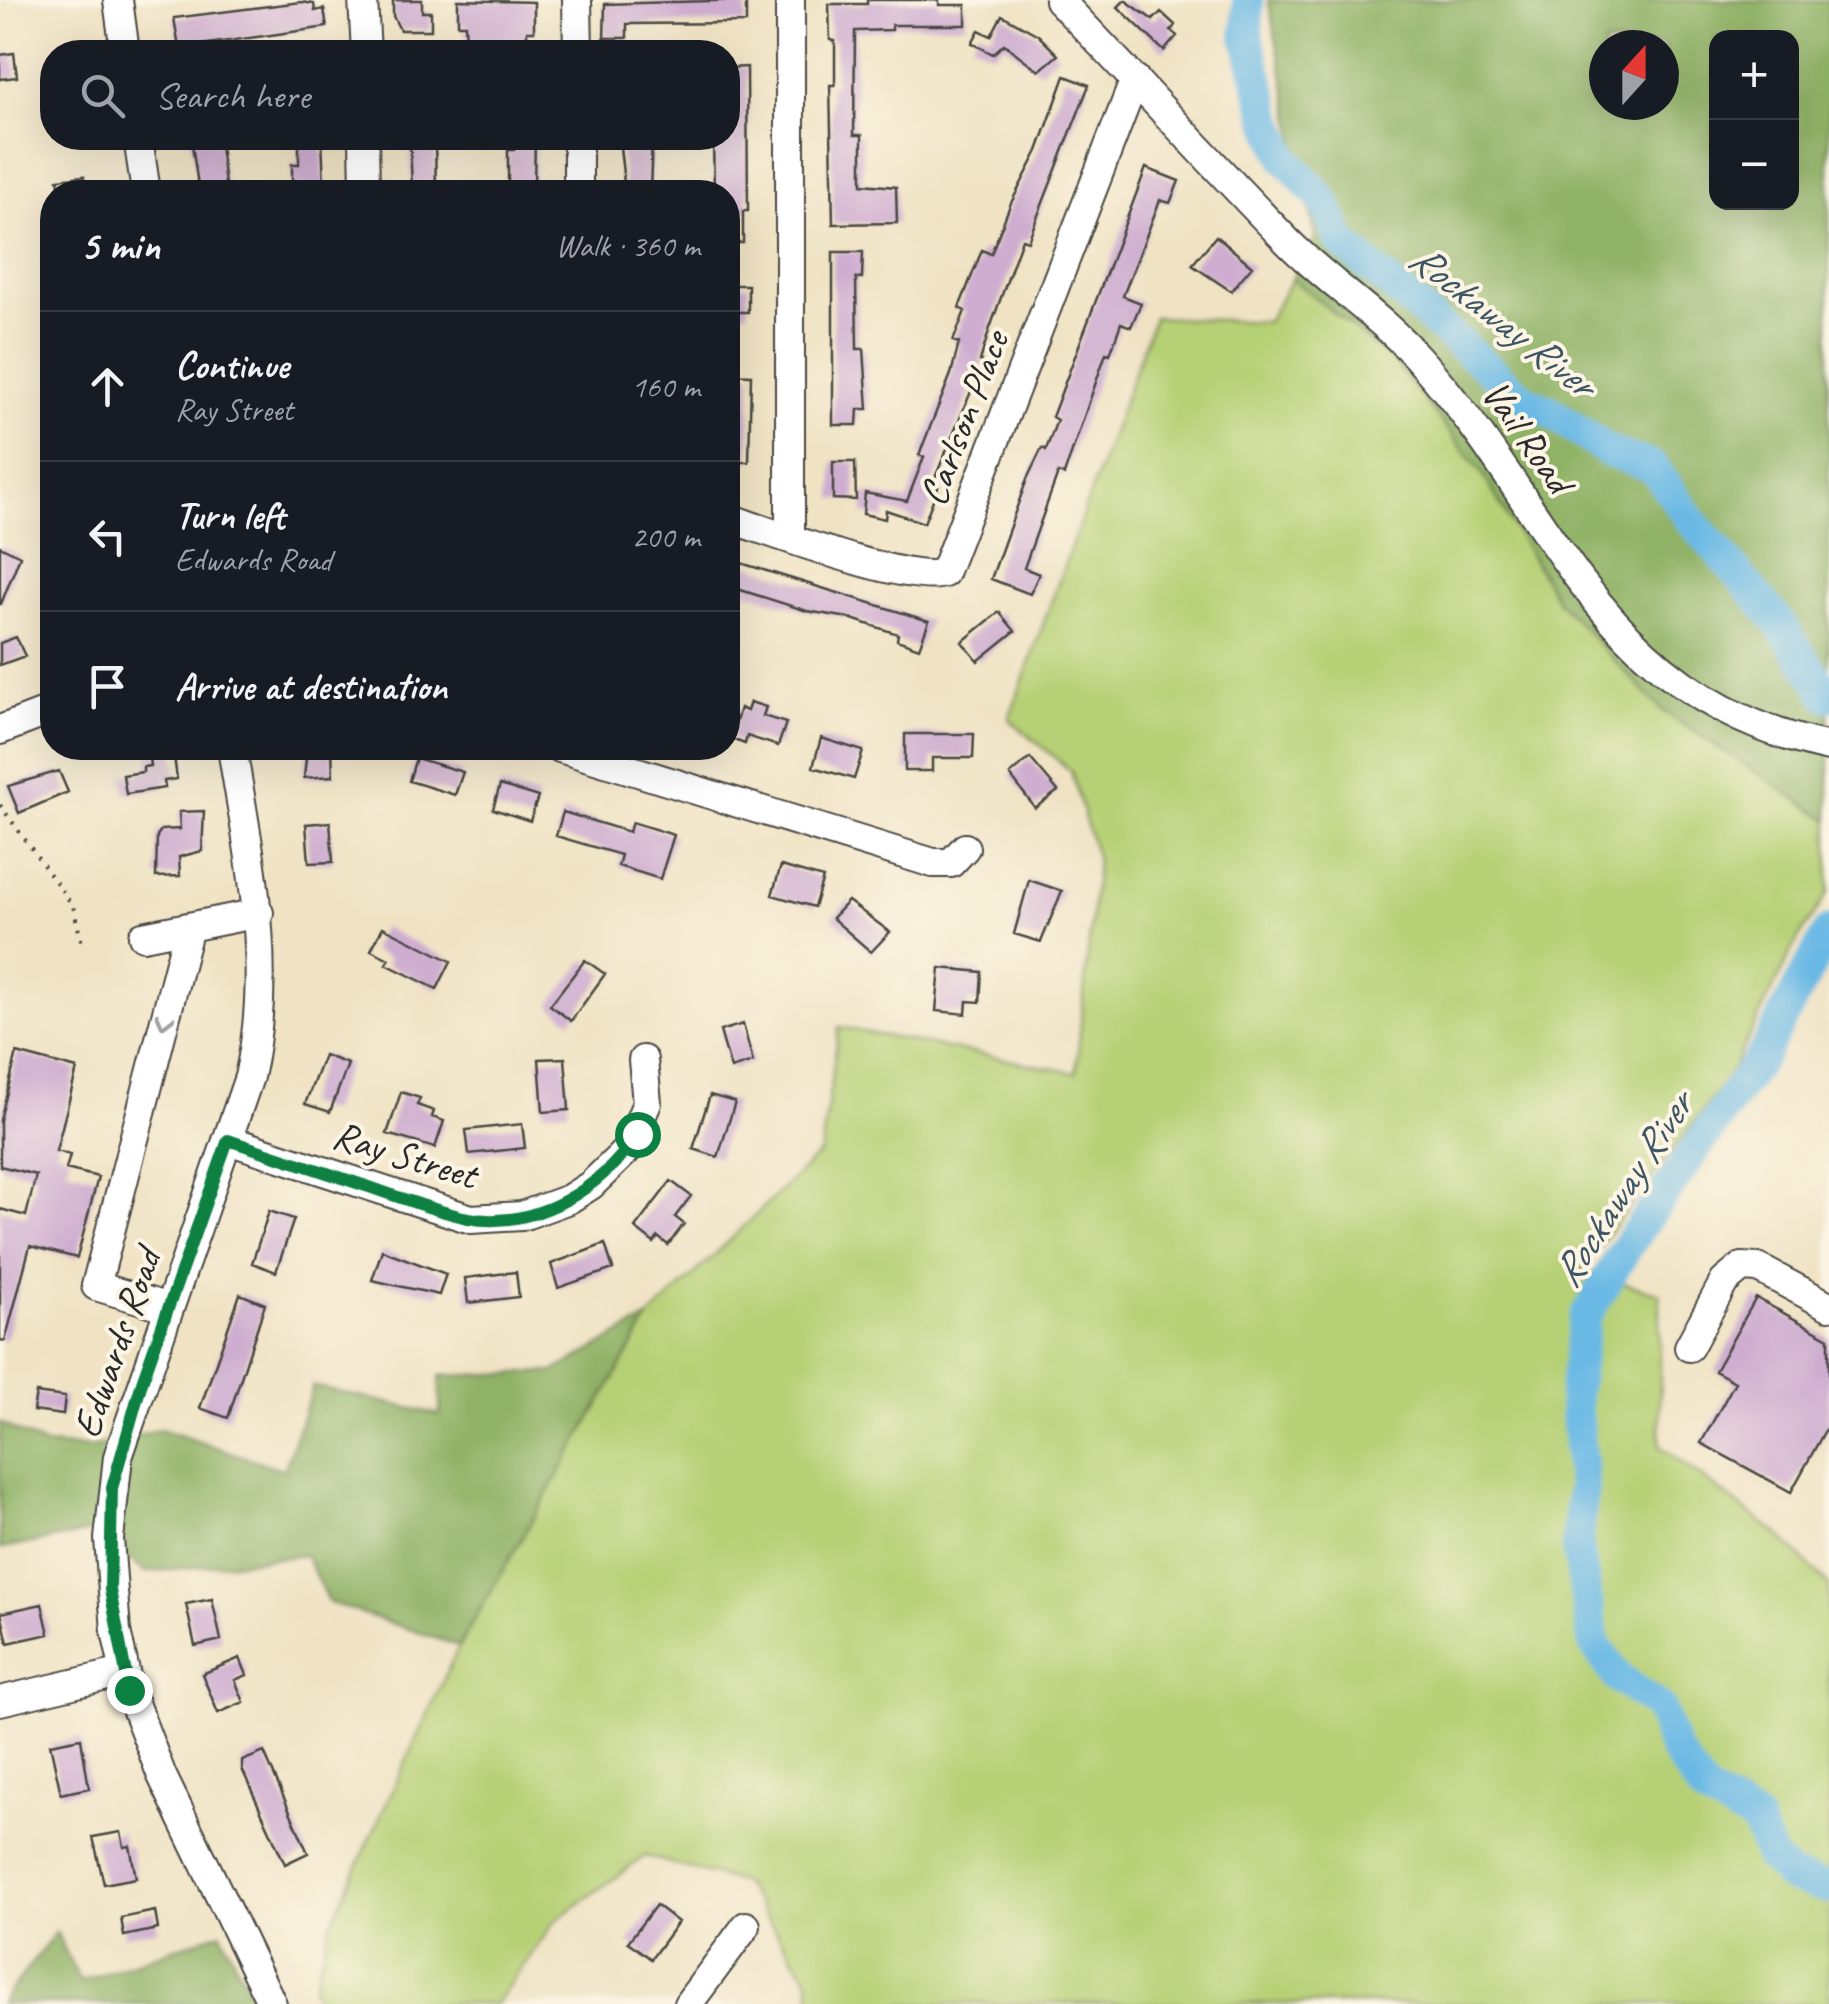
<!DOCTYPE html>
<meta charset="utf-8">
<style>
:root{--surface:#171b24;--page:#242831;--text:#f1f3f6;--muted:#9ea1a6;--line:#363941}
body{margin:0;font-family:Caveat,sans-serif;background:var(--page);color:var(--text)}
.controls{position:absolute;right:30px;top:30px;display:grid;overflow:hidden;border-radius:20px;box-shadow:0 10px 40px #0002}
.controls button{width:90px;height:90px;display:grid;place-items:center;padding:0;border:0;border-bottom:2px solid var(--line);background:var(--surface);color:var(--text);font:50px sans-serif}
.compass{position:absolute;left:1589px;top:30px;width:90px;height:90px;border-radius:50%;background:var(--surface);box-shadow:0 10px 40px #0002;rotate:21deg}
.stop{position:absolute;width:30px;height:30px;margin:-22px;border:8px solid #0b8043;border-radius:50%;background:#fff}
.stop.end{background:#0b8043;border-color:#fff;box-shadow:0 2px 10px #0008}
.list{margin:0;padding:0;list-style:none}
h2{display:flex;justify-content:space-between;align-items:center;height:130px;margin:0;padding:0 40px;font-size:42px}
h2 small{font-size:32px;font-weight:400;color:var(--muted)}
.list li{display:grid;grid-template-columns:65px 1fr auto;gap:30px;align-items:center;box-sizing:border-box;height:150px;padding:0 40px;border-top:2px solid var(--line)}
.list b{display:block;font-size:38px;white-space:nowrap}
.list p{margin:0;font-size:32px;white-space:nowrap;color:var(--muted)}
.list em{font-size:32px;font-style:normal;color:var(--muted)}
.icon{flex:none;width:55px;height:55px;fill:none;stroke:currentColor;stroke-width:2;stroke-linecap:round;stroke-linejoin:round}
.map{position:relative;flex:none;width:1829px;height:2004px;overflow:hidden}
.search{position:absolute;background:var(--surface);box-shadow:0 10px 40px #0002;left:40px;top:40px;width:700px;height:110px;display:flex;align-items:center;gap:25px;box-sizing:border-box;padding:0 35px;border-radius:40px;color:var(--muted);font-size:38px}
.panel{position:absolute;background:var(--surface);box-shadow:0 10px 40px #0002;left:40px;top:180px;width:700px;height:580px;border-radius:40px}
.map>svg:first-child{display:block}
.green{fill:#b6d075;stroke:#707e50;stroke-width:2.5}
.forest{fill:#90b266;stroke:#5e6e48;stroke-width:2.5;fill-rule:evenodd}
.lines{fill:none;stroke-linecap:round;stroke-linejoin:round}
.river{stroke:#6ab9e5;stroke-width:32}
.building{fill:#ceadd0}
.minor-casing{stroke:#494742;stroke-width:32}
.path{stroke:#494742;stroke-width:4;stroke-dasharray:2.5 8;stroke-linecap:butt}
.minor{stroke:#fff;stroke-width:28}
.oneway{stroke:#a0a0a0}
.route{stroke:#0b8043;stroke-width:12}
.labels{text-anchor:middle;stroke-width:8;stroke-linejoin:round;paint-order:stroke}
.street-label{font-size:40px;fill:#2b2b2b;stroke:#fcf5e5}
.water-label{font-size:42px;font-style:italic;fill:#3e5663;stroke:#fcf5e5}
</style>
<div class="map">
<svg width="1829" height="2004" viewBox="0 0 1829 2004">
<rect width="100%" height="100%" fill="#fcf5e5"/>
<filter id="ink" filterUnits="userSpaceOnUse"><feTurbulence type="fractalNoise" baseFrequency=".01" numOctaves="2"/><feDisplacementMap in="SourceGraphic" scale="20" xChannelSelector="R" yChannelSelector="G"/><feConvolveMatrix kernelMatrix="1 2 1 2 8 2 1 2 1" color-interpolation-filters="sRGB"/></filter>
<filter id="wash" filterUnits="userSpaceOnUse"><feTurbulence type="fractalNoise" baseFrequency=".0048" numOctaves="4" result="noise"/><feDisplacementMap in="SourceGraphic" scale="40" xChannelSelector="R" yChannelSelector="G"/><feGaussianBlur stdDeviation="2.25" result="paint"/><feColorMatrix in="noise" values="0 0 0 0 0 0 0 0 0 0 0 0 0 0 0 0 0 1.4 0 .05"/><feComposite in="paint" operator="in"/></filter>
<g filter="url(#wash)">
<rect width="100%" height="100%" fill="#f0e3c4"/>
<path class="green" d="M1292,279L1393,361L1482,473L1557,600L1663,711L1829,820V892L1799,937L1729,1076L1581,1270L1660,1294V1446L1780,1536L1829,1585V2004H812L809,1980L743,1883L645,1856L556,1920L496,2004H320L313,1988L330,1926L459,1646L649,1318L821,1152L839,1027L1076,1073L1097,861L1071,771L1009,719L1154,317L1267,322Z"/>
<path class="forest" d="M1268,0H1829V820L1663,711L1557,600L1482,473L1394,361L1292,279L1316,238ZM1716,38H1792V202H1716ZM1604,45H1664V105H1604Z
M649,1318L459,1646L328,1602L306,1555L145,1572L95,1531L0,1549V1423L44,1445L91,1448L161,1429L284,1470L313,1386L440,1415V1376L553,1372Z
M221,1932L255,2004H0L56,1932L80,1982Z"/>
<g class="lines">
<path class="river" d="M1248,0L1247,37L1269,119L1286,159L1324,201L1342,243L1526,401L1550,411L1609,452L1653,467L1691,520L1775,617L1829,696
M1829,931L1763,1054L1631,1240L1585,1317L1574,1394L1583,1485L1577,1544L1594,1643L1618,1678L1659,1707L1674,1750L1704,1792L1755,1820L1771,1858L1789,1877L1829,1888"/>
</g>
<g id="blocks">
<path class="building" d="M393,0H422V12H431V30H400L393,16Z
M458,0L534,2V31H527V39L466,40L465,24H458Z
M746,0V23L627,24V38H604L605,4Z
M867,0H939V5H966V25H892V30L855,31L854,135H862V184L896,187L897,223L833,224L830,85H835V41L830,40L829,4H867Z
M1125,0L1153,20L1161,12L1175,25L1171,31L1177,36L1164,51L1118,7Z
M301,2L314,4L315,11L324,9L327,27L179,48L174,18Z
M1002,15L1038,35L1058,55L1039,71L1004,44L993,54L972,43L979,30L991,36Z
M14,53L17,77L0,79V55Z
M747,67L748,211H743V243H728V192H714L713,138H728V68Z
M1065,76L1089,85L1028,241L1022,239L989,331L980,361L983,363L932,485L938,487L924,523L886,510L885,519L863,514L865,493L907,501L924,457L919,455L951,374L959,343L953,341L965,311L959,308L982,250L991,254L1010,205L1038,151Z
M191,138H219L226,192H199Z
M299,138H322L324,186H292V164H299Z
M410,138H435L436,192H412Z
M619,138H652L650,192H625Z
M514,140H535L534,185H508V150H514Z
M1146,168L1179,181L1170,203L1160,200L1123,296L1141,303L1131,327L1121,323L1110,354L1106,353L1064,475L1058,473L1024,568L1039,574L1030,594L991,579L1027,479L1042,448L1046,450L1057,420L1052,417Z
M84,176L86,192H60L58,179Z
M1216,236L1252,266L1231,291L1192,265Z
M833,252H863L862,278H856L857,349H864L868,409H858L857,425H833Z
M728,285H748V312H728Z
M728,374L751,375L749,462H728Z
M833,462H855L856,500L833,499Z
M0,546L20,556L1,604H0Z
M728,559L929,621L919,648L897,640L898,634L849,618L807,611L728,586Z
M999,612L1015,631L978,661L962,642Z
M16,637L25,656L0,665V643Z
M750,702L766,707L763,716L786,723L778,746L747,736L745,744L731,739L740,708L747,711Z
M905,734H974L973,758H932V771H905Z
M821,738L863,751L854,779L813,767Z
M148,748H173L177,779L164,781L165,788L126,794L123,775L143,772V767L150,766Z
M307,748H332L333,776L304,778Z
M416,758L463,772L455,795L409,781Z
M1030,758L1058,791L1035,808L1010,775Z
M59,771L68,792L19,813L8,786Z
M500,785L538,797L530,821L493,809Z
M204,811L202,851L179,857L180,876L156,877L157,836L161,830L180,829L179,812Z
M563,812L629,832L632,822L674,835L660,879L618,866L621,855L556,836Z
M330,822L333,862L309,863L306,824Z
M781,866L823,878L814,907L772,895Z
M1029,880L1062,891L1041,942L1014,934Z
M848,901L890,932L871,952L832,918Z
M383,927L451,961L437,989L386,964L389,959L371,950Z
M585,960L605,974L571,1021L550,1005Z
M940,968L982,972L980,1002L967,1001L966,1014L936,1011Z
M743,1024L753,1062L731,1069L720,1031Z
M17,1053L77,1069L56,1151L70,1155L66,1169L98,1177L77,1258L30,1246L5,1341L0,1340V1209L26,1216L36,1175L0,1166V1120Z
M324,1055L348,1064L330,1112L305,1104Z
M565,1058L569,1110L543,1112L539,1059Z
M401,1092L420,1098L417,1105L434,1111L432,1117L444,1121L435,1148L387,1134Z
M710,1095L735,1102L718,1157L693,1149Z
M522,1124L525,1148L469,1154L466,1130Z
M671,1181L691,1196L675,1217L684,1224L668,1245L658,1237L654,1243L635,1228Z
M269,1211L294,1219L276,1272L252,1263Z
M605,1244L613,1269L558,1288L551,1264Z
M382,1250L446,1274L439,1295L372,1280Z
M516,1272L519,1297L468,1303L465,1278Z
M240,1294L265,1304L228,1418L200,1408Z
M1756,1298L1829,1338V1423L1791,1492L1701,1443L1735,1382L1715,1371Z
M36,1393L65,1397L63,1415L33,1411Z
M212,1599L221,1640L195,1646L186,1604Z
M42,1604L49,1634L8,1643L1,1613Z
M240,1658L247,1675L235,1680L244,1702L218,1713L202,1674Z
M81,1738L89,1788L61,1794L50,1744Z
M264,1752L308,1853L285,1864L242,1769V1761Z
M121,1832L124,1847L130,1846L136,1878L104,1884L93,1837Z
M656,1905L678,1922L651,1959L628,1942Z
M155,1911L158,1929L124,1936L121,1918Z"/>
</g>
</g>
<g filter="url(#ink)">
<use href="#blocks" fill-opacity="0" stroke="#494742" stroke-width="2.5"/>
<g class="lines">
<defs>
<path id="minor" d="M118,0L125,52
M363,0L366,52
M577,0L578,52
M1059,0C1136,80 1211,163 1288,242C1329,283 1379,315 1418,358C1560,514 1595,696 1829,747
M138,138L146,192
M364,138L365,192
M578,138V192
M728,518C769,531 910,585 944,573L1135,79
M790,537V0
M0,730L52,710
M232,748C250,859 274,965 249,1077L118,1457L109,1539L116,1631L129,1690L162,1776L272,2004
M560,748L933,863H951L965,848
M143,936L259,913
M228,1140L471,1219L522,1216L569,1199L591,1185L627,1150L647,1103L643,1060
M169,1308L96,1286L189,927
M1689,1347L1724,1282L1742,1267L1758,1268L1829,1306
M0,1701L124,1672
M688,2004L746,1926"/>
</defs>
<use href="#minor" class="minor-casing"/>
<path class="path" d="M0,805L73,906L83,948"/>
<use href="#minor" class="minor"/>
</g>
<defs><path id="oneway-chevron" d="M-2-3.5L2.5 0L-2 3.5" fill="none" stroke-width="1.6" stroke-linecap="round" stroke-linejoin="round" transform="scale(2.5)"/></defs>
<use class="oneway" href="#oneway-chevron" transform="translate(164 1021) rotate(105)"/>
</g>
<g class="lines" filter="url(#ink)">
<path class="route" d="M129,1690L110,1590L112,1488L142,1382L228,1140C274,1155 320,1171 366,1186C399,1197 434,1211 468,1218C534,1230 604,1188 637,1134"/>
</g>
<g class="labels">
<g class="street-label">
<text transform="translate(963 418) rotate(-69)" y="14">Carlson Place</text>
<text transform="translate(1528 436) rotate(55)" y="14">Vail Road</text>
<text transform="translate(405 1154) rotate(17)" y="14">Ray Street</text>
<text transform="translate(116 1343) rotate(-71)" y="14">Edwards Road</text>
</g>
<g class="water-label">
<text transform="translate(1503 319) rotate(38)" y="15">Rockaway River</text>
<text transform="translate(1621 1189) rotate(-57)" y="15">Rockaway River</text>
</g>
</g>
</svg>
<div class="controls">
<button>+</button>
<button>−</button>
</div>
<svg class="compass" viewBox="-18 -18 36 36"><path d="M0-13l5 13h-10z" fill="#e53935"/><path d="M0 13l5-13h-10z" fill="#9ea1a6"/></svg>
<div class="stop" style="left:637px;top:1134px"></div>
<div class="stop end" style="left:129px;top:1690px"></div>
<div class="search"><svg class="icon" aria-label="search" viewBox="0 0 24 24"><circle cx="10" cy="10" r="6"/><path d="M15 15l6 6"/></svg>Search here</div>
<section class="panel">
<h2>5 min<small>Walk · 360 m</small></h2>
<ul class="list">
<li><svg class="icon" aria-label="ahead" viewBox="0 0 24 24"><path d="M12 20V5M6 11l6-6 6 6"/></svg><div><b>Continue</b><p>Ray Street</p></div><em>160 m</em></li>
<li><svg class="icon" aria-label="left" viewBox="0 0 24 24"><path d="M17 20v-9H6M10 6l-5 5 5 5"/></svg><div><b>Turn left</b><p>Edwards Road</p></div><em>200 m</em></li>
<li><svg class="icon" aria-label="arrive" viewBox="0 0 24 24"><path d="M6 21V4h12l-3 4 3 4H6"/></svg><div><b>Arrive at destination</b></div></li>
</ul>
</section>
</div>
